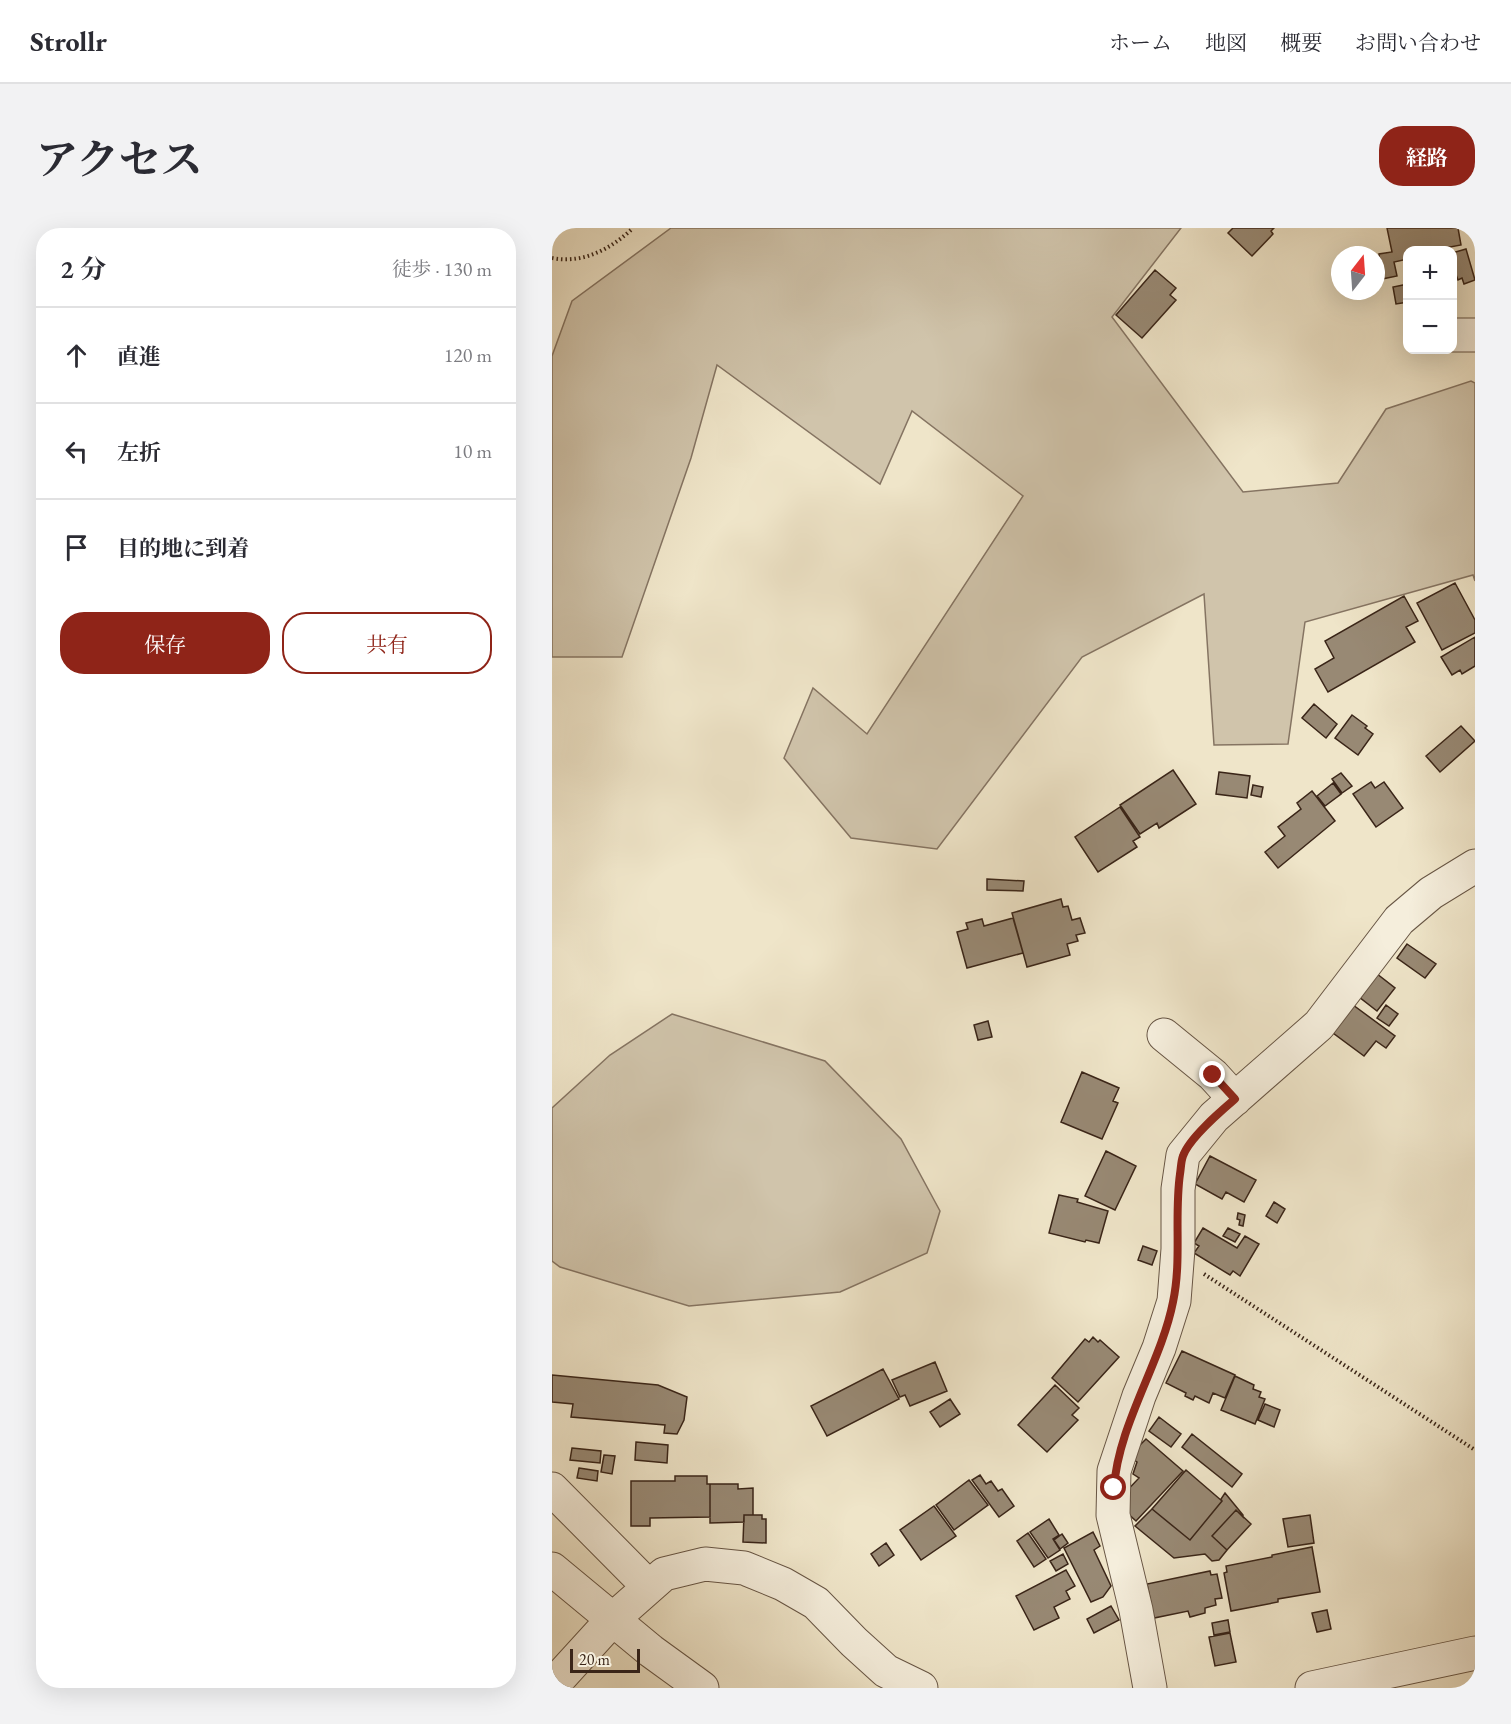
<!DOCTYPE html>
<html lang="ja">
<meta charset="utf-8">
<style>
:root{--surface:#fff;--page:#f2f2f3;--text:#2b2b33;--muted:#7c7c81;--line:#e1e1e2;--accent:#8f2418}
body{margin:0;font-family:"EB Garamond","Noto Serif JP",serif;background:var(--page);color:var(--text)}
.controls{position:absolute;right:18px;top:18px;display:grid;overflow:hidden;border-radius:12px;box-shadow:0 6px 24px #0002}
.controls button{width:54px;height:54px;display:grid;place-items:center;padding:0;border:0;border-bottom:2px solid var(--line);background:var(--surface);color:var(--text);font:30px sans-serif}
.compass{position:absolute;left:779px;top:18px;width:54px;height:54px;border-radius:50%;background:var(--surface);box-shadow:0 6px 24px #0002;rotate:17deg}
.scale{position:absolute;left:18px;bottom:15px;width:70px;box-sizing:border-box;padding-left:6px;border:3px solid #3a2518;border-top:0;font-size:16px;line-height:21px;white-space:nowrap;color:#3a2518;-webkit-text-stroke:4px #f5eedc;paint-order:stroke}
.stop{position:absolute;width:18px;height:18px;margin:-14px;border:4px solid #8f2418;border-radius:50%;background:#fff}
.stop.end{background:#8f2418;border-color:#fff;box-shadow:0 2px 6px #0008}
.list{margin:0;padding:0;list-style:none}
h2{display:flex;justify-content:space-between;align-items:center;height:78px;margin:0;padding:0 24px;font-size:26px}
h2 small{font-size:20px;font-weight:400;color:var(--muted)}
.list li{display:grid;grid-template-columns:39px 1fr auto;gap:18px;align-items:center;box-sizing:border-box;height:96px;padding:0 24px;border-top:2px solid var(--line)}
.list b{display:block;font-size:22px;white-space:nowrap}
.list em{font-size:20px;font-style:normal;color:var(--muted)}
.actions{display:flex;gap:12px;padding:18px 24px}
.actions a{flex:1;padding:14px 0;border:2px solid var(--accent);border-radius:24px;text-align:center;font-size:21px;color:var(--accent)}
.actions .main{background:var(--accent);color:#fff}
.icon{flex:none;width:33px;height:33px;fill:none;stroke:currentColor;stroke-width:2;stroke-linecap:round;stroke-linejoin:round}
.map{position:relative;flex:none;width:923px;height:1460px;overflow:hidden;border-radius:24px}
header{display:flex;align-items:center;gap:36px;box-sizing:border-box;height:84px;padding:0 30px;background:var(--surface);border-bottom:2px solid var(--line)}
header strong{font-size:28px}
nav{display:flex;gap:33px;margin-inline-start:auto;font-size:21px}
.intro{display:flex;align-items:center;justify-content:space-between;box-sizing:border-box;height:144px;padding:0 36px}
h1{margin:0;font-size:42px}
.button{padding:15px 27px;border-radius:24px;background:var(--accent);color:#fff;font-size:21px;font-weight:700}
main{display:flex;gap:36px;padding:0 36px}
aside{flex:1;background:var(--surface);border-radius:24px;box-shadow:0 6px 24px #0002}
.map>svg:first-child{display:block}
.green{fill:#d0c4ab;stroke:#857462;stroke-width:1.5}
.building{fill:#988974;stroke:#3a2518;stroke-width:1.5}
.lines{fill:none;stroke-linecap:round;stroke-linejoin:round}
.minor-casing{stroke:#675544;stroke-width:35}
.path{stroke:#3a2518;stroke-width:4;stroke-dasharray:1.5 3;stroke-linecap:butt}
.minor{stroke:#f5eedc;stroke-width:33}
.route{stroke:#8f2418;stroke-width:8}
</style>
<header>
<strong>Strollr</strong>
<nav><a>ホーム</a><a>地図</a><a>概要</a><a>お問い合わせ</a></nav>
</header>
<div class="intro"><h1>アクセス</h1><a class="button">経路</a></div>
<main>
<aside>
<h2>2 分<small>徒歩 · 130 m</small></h2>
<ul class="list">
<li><svg class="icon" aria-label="ahead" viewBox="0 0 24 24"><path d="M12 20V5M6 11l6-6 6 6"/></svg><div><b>直進</b></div><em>120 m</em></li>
<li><svg class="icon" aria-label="left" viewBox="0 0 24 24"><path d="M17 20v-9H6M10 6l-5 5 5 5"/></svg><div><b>左折</b></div><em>10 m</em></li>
<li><svg class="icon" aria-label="arrive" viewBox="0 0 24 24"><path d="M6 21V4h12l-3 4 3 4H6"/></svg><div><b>目的地に到着</b></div></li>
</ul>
<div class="actions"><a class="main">保存</a><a>共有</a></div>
</aside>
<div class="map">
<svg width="923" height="1460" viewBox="0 0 923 1460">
<rect width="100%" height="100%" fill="#efe5c9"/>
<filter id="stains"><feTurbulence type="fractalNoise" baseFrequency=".00333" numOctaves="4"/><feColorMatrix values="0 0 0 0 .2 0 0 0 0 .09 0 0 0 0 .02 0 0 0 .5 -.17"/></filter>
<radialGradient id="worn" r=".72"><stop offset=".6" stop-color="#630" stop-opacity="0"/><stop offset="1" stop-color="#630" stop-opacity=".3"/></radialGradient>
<path class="green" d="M119,0H629L560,89L691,264L786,255L834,181L919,153L923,155V353L921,347L753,394L736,516L662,517L652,366L530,429L385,621L299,610L232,530L261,460L315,506L471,268L360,183L328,256L165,137L139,230L70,429H0V128L20,73Z
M120,786L273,833L349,911L388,983L375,1025L288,1064L137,1078L8,1039L0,1033V880L58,827Z"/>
<path class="building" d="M681,0H722L719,3L721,6L700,28L676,5Z
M835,0H906L909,17L882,22H856V31L842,34L845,48L830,51L827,26L840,24Z
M914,21L923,52L912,56L910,50L906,52L900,36V25Z
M603,42L624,60L618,67L624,72L590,110L564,87Z
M856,56V74L844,76L841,59Z
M903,355L923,392V405L890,422L865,375Z
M852,368L866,393L854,399L863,414L776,464L763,441L782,430L773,413Z
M923,409V438L910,446L908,442L900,447L889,429Z
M762,476L785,496L774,510L750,490Z
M800,487L815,498L813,500L821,506L806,527L783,510Z
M909,498L923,513L888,544L874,528Z
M621,542L644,576L607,600L605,595L588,606L568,577Z
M667,544L698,548L695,570L664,566Z
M789,545L800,558L790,565L780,551Z
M819,554L823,560L832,554L851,580L824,599L801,566Z
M781,555L789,566L773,578L765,568Z
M701,557L711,559L709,569L699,567Z
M760,563L783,593L726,640L713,624L733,608L726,599L749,581L745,575Z
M568,579L588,609L581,613L585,619L546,644L523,609Z
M435,651L472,653L471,663L435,662Z
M509,671L511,679L516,678L520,692L528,690L533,705L524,707L526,713L515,716L518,727L475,739L460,685Z
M461,690L471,725L415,740L405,704L416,701L414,695L430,691L432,698Z
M855,716L884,736L873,750L845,730Z
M820,742L843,760L825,783L802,765Z
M797,774L843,808L834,820L824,813L812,828L777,802Z
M834,777L846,786L837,798L825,790Z
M436,793L440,809L426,812L422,797Z
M530,844L567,860L561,873L566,875L550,911L509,894Z
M554,923L584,938L563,982L533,968Z
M658,928L704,952L692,974L674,964L670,971L643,956Z
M507,967L526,971L525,974L556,983L547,1015L534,1012L533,1014L497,1005Z
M722,974L733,981L725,995L714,988Z
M686,985L693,987L691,998L687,997L688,992L685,991Z
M651,1000L685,1020L693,1008L707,1016L688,1048L681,1043L678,1047L642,1025L647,1018L642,1015Z
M676,1000L688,1006L683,1014L671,1008Z
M591,1018L605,1023L600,1037L586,1032Z
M541,1109L546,1114L548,1112L567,1129L526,1174L500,1150L533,1111L537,1114Z
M630,1123L683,1147L673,1170L661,1165L657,1175L643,1168L641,1172L633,1168L634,1165L614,1155Z
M383,1134L395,1163L358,1178L353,1167L348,1169L340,1152Z
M331,1141L347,1171L275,1208L259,1178Z
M0,1147L106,1157L135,1169L132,1192L125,1206L112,1205L113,1197L19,1189L21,1176L0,1174Z
M683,1148L702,1157L701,1161L709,1164L707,1169L713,1171L703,1196L669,1182Z
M503,1157L527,1180L520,1187L526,1192L495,1224L466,1197Z
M398,1171L408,1186L388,1199L378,1184Z
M713,1176L728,1182L722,1199L706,1192Z
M607,1189L629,1206L619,1219L597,1203Z
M640,1206L690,1246L680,1259L630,1219Z
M594,1211L631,1243L584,1293L572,1282L569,1269L587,1250L581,1246L585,1234L579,1230L580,1225Z
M84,1214L116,1217L115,1235L83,1232Z
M20,1220L49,1223L48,1235L18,1232Z
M52,1227L63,1228L60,1246L49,1244Z
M27,1240L46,1243L45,1253L25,1250Z
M634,1242L670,1273L638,1312L600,1281Z
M428,1247L434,1256L439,1253L446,1263L450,1261L462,1278L447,1289L420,1252Z
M123,1248H155V1256H158V1289L98,1290V1298H79V1253H123Z
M417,1252L436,1277L402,1302L384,1277Z
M158,1256H186V1261L201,1260V1287H192V1294L158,1295Z
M673,1265L691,1287V1289L684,1282L660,1308L675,1322L667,1332L660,1333L653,1326L622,1330L583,1298L600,1281L638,1312L670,1273L669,1271Z
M382,1278L404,1308L369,1332L348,1302Z
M684,1282L699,1296L675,1322L660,1308Z
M192,1287H210V1291H214V1315L191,1314Z
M758,1287L762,1315L736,1319L731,1291Z
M497,1291L507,1307L501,1311L508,1322L496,1330L478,1304Z
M541,1304L548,1318L542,1322L559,1358L551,1369L539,1374L512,1320Z
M476,1305L494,1331L482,1339L465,1313Z
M510,1306L516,1315L508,1321L502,1312Z
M334,1315L342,1327L327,1338L319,1326Z
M760,1319L768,1364L726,1371V1374L679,1383L672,1345L675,1344L674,1338L720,1329V1327Z
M511,1326L516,1336L504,1343L498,1333Z
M514,1342L523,1358L514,1363L518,1371L502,1379L507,1390L482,1402L464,1368Z
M658,1343L659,1347L665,1346L670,1370L663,1371L664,1377L653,1380V1385L638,1389L636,1383L602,1390L595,1356Z
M559,1378L567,1392L542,1405L535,1391Z
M775,1382L779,1401L765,1404L760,1385Z
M676,1392L678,1404L662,1407L660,1395Z
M678,1405L684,1434L663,1438L657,1409Z"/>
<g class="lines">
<defs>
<path id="minor" d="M900,107H923
M612,807L661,847L683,871
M0,1261L97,1359
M0,1341L99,1423L150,1460
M0,1458L61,1391L112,1346L153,1336L192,1340L231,1356L264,1375L302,1414L334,1443L369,1460
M598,1460L584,1382L561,1287L562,1243L587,1168L607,1120L622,1073L626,1021V961L631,927L662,889L767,797L847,692L879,665L923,638
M760,1460L923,1425"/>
</defs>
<use href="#minor" class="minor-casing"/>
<path class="path" d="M0,30C31,36 59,21 81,0
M652,1046L923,1222"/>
<use href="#minor" class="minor"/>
</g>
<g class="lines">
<path class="route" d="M562,1260C566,1197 609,1135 621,1074C630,1032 622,988 628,946C629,940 629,933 631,928C637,910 669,883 683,871L661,847"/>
</g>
<rect width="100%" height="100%" filter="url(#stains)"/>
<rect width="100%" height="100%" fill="url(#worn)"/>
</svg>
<div class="controls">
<button>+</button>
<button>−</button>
</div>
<svg class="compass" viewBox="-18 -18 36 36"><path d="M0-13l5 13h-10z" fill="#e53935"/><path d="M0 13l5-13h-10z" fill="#7c7c81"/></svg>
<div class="scale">20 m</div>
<div class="stop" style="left:562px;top:1260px"></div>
<div class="stop end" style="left:661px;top:847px"></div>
</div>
</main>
